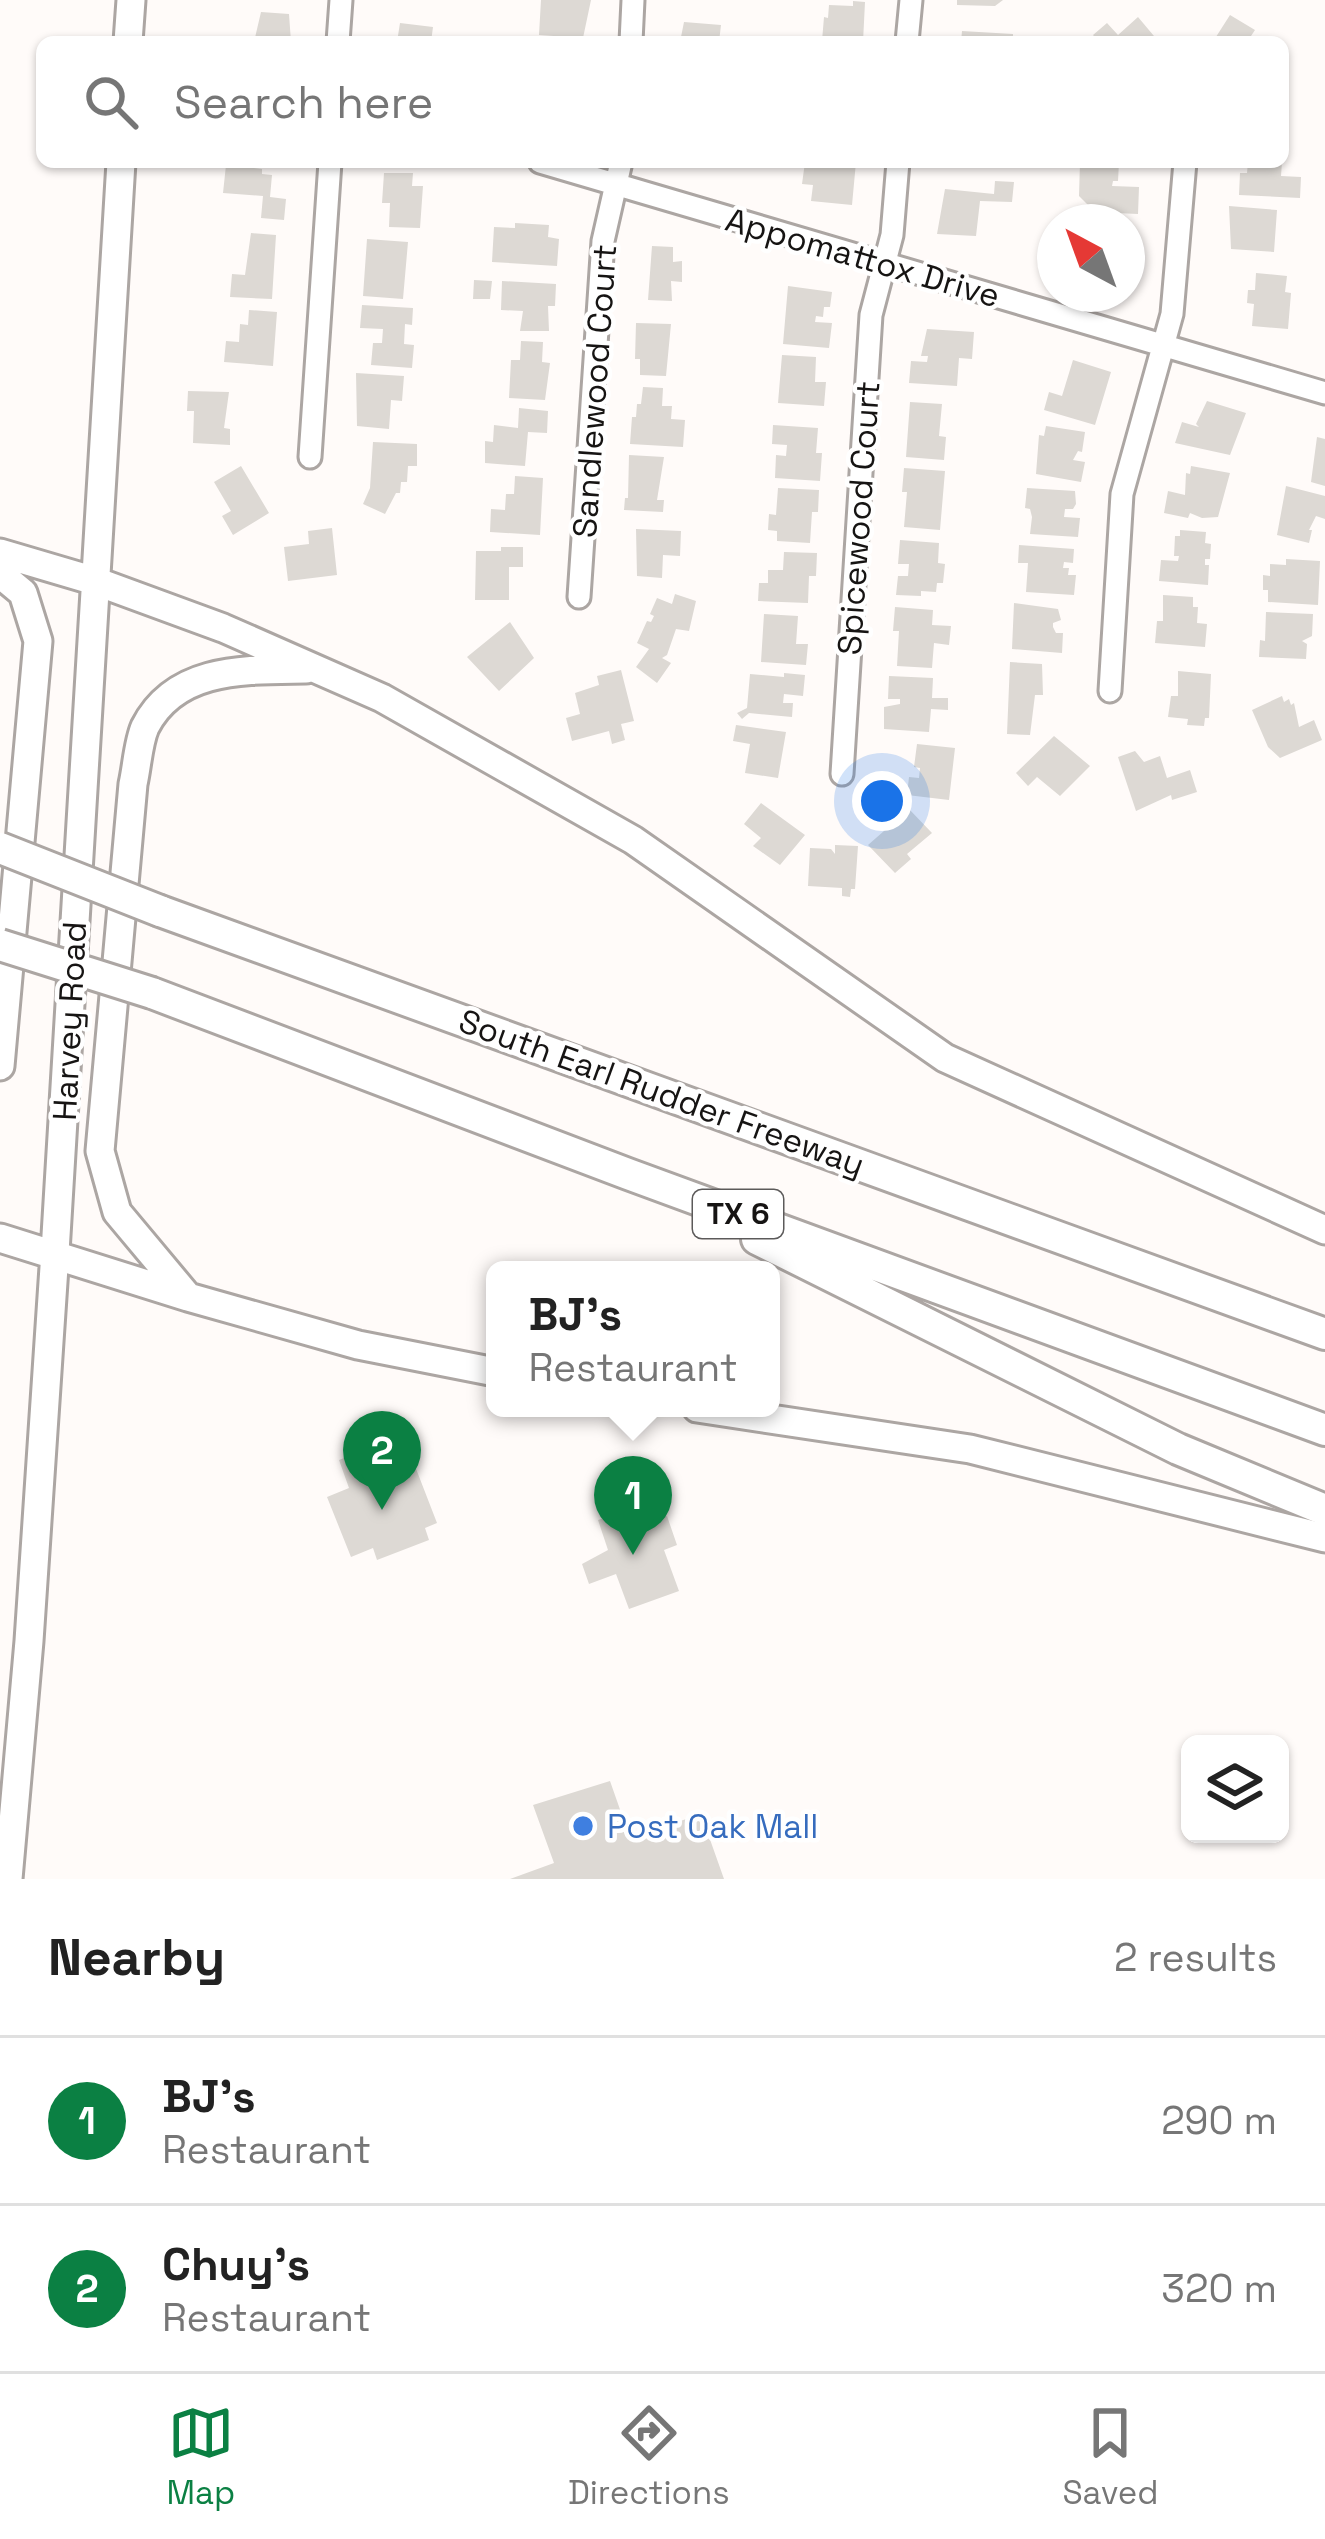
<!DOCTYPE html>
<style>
:root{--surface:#fff;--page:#f6f6f6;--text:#222;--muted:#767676;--line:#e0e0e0;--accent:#0b8043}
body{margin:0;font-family:"Space Grotesk",sans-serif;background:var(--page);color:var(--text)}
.controls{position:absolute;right:36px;bottom:36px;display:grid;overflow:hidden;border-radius:18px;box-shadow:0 3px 9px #0004}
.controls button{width:108px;height:108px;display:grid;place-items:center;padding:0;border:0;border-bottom:3px solid var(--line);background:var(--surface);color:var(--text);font:60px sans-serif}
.compass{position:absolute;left:1037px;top:204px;width:108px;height:108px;border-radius:50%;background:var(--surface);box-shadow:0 3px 9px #0004;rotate:319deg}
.you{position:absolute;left:882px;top:801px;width:42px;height:42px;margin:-30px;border:9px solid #fff;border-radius:50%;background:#1a73e8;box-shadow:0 0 0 18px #1a73e833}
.badge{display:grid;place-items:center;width:78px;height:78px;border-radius:50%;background:var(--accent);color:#fff;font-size:39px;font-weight:700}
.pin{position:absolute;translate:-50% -99px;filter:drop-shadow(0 3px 6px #0008)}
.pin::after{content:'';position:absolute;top:63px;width:42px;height:36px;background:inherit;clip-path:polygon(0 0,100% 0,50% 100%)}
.popup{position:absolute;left:486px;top:1261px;width:294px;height:156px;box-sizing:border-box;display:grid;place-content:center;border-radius:18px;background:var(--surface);filter:drop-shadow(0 3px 9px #0005);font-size:39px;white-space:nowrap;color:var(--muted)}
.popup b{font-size:45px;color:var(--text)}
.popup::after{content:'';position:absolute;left:50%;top:100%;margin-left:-24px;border:24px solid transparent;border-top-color:var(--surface)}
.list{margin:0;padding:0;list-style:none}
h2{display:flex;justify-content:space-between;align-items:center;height:156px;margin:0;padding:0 48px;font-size:51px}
h2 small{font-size:39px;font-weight:400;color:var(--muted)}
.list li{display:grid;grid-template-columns:78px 1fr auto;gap:36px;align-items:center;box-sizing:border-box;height:168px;padding:0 48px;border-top:3px solid var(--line)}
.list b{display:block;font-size:45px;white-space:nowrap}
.list p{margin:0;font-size:39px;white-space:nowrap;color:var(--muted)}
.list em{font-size:39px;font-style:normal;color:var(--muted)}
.icon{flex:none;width:66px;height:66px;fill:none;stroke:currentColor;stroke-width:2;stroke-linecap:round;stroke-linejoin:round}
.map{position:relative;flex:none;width:1325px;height:1879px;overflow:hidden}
.search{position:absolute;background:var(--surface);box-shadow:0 3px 9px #0004;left:36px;right:36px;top:36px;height:132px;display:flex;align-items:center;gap:30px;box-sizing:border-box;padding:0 42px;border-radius:18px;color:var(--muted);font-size:45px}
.sheet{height:492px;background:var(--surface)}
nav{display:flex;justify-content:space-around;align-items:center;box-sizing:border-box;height:168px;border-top:3px solid var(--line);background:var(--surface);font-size:33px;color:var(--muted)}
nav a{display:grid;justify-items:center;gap:6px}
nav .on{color:var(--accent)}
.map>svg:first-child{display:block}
.building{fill:#ddd9d4}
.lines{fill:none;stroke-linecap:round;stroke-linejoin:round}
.minor-casing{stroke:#aca6a3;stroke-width:27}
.major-casing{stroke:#aca6a3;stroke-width:33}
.highway-casing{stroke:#aca6a3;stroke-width:36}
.minor{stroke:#fff;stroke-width:21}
.major{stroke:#fff;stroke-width:27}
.highway{stroke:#fff;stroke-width:30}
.highway-bridge-casing{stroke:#aca6a3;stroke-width:36;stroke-linecap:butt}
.highway-bridge{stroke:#fff;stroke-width:30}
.shop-dot{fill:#3f7fe0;stroke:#fff;stroke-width:4.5}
.labels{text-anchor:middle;stroke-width:9;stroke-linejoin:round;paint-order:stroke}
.shield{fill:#fff;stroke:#5c5a5a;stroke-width:3}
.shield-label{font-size:30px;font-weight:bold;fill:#161413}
.street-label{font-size:33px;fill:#161413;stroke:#fff}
.shop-label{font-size:33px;fill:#366cbe;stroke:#fff;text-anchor:start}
</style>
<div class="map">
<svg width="1325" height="1879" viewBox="0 0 1325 1879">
<rect width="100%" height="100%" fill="#fffbf9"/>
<path class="building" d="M541,0H591L583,38L539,35Z
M957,0H1003L995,6L957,5Z
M853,1L865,2L863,42L822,41L824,17L828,18L829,5L853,6Z
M261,12L289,14L291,42H254Z
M1230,15L1255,30L1247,42L1214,40Z
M1138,17L1159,42H1099L1093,35L1107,23L1118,35Z
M684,22L721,25L719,42H680Z
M400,23L433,27L431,42H397Z
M962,31L1013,34V42H961Z
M805,162H856L852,205L811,201L813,185L802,184Z
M1080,162H1119L1118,181H1113L1112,186L1139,187L1138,214L1095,212L1079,196Z
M1248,162H1282L1281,176L1301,177L1300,198L1239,195L1240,173H1247Z
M226,165L262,169V174L272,175L270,197L286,199L284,220L261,218L263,196L223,193Z
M384,173H413L412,186H423L420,228L389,227L390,203H382Z
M995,181L1014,182L1012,202L980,201L976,236L937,234L945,189L994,194Z
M1229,206L1277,210L1274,252L1231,249Z
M515,223L549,225L548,237L559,239L557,266L492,262L494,227L515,228Z
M251,233L276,235L272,299L230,297L232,274L245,275Z
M367,239L408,242L403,299L363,296Z
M652,246L673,247V262L682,261V282L671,281L672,301L648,300Z
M1256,273L1287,276L1285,292L1291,293L1288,329L1252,326L1254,304L1247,303L1248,290H1255Z
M474,280L492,281L490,299H473Z
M502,281L556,284L555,306H548L549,331H520L523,311L501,310Z
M788,286L832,292L830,307H824L823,317L816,316L815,322L832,323L829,348L783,344Z
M362,305L413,308L412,325L405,324L404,344L414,345L412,368L371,365L373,343H382L383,329L360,328Z
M249,310L277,312L273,366L224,362L226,341L239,342L240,324L248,325Z
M636,323L671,324L666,376L640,375V359H635Z
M927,329L974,332L972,359L959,358L957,386L909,383L911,361L927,362L928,356H921Z
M521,341L543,342L542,362L550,363L545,400L509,398L511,360H520Z
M782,355L816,357L815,382H826L824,406L778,403Z
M1073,360L1111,372L1095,425L1044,410L1049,392L1062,396Z
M356,373L404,376L402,401L391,400L389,429L357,426Z
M643,387L663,388L662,406H672L671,419L685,420L683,447L630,444L632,417H636L637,404H641Z
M188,391L229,392L224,428L230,429V445L193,443L194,411H187Z
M1207,401L1246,413L1230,455L1175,443L1182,422L1199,427L1196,424Z
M910,402L942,404L939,436L946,437L944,460L906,457Z
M519,408L548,411L547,433L528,432L525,466L485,463V441L493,442L494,425L518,428Z
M773,425L818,428L816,453H822L820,481L775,478L776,455L786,456L787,445L772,444Z
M1046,426L1085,432L1082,452L1078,451L1073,460L1085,462L1081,482L1036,474L1039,435L1044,436Z
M1317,437L1325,439V486L1311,482Z
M373,442L417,444V466H408L407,482H401L400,493H396L385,514L363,504L370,488Z
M629,455L664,457L657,500H664L663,512L624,510L625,498H628Z
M241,466L269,513L233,535L222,516L231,511L214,482Z
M1191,466L1230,473L1218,517L1202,518L1190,513L1188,518L1164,513L1168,491L1185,495L1186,473L1190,474Z
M904,468L945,471L940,530L904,527L907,492H902Z
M515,476L543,478L540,535L490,532L491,509L505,510L506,494H514Z
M1286,486L1325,496V519L1316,516L1309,530H1312L1309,543L1277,535Z
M778,488L819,490L818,512H812L810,543L777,541V531L768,530L769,514L776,515Z
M1027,488L1075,491L1076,504L1073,509H1065L1064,517L1080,518L1078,537L1030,534L1032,517L1030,509L1025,508Z
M332,528L337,575L288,581L284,547L309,544L308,531Z
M636,529L681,531L680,556L663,555L662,578L637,576Z
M1180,530L1206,532L1205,543L1211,544L1210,559H1205V565H1209L1208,585L1159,581L1161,560L1178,561L1179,556H1174L1175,536H1180Z
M900,540L939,543L938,563L945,564L943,583H937L936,592L921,591V596L896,595L898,576H908L909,564H898Z
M1019,545L1074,549L1073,563L1064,562L1063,568H1069L1068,575H1076L1074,595L1026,592L1028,563H1018Z
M501,547H523V567H509V600H475L476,551H501Z
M784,552L817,553L816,576H809L808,603L758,601L759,583H768V570H783Z
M1286,559L1320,561L1318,605L1268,602V590H1263V575L1270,576V564L1286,565Z
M675,594L696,601L689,631L676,629L667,655L662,658L671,663L657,683L636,667L649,649L637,643L647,621L651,622L654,616L650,614L657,598L672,604Z
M1163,595L1193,597V607H1198L1197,623L1207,624L1205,647L1155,643L1157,621H1163Z
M1014,603L1058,609L1061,620L1053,623V627L1056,633H1063L1062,653L1012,649Z
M895,607L933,610L932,625L951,626L949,645L934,643L932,668L897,666L899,631H893Z
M1266,612L1313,614L1312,636L1302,641L1307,644L1306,659L1259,657L1260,640L1265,641Z
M764,614L798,616L796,644H808L806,665L761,662Z
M510,622L534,658L499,691L467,657Z
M1010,662L1042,664L1043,695H1035L1030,735L1007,734Z
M621,670L634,721L621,724L625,740L612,744L609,731L572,741L566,718L580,714L575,693L599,685L597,676Z
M1178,671L1211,674L1209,718H1205L1204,726L1187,725L1188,719L1168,717L1171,696H1178Z
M784,673L805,675L803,696L784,694L783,703H793L792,717L749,713L742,719L737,713L747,708L750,674L784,677Z
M889,676L933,678L932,698H948V710L931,709L929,732L884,729V707L900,704V699H888Z
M1282,696L1284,702L1289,699L1291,705L1294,703L1299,727L1314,720L1322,740L1280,758L1268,747L1252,710Z
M736,725L786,732L778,778L745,773L750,744L733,741Z
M1054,736L1090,766L1060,796L1037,777L1028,786L1016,773Z
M917,744L955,748L949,800L907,795L909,777L919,778L920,768L914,767Z
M1135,751L1144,762L1160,756L1167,778L1190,770L1197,792L1172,800L1171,795L1136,811L1118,757Z
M761,803L805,835L780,865L753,846L761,838L744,824Z
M909,809L932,833L907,854L911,859L895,873L868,845Z
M835,845L858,846L855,889H851L850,897L842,896V888L808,886L810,848L831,849L835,854Z
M392,1439L399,1455L408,1448L437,1523L425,1528L429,1540L377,1560L373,1548L351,1557L327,1497L349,1488L339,1460Z
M649,1501L657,1520L667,1516L677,1545L664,1550L679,1591L629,1609L616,1574L589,1584L582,1564L608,1550L598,1520Z
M610,1781L630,1838L701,1814L724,1879H510L554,1863L533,1805Z"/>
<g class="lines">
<defs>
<path id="minor" d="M338,42L341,0
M631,42L633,0
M907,42L911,0
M540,162L1325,393
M310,457L330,162
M579,597L603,241L621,162
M1110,691L1122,494L1172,314L1185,162
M842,774L871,315L892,235L898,162"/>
<path id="major" d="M128,42L131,0
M0,553L95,581L223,628L382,698L633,840L945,1058L1325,1230
M0,574L23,593L38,641L0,1066
M0,1238L188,1297L358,1345L495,1372
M188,1297L117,1212L100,1151L133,784C137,767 138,743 145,727C176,666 248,670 306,669
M697,1408L970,1449L1325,1538
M8,1879L29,1641L55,1252L121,162"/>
<path id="highway" d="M160,911L1325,1334
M152,993L628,1174L1325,1430
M757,1239L1178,1449L1325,1510"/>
</defs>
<use href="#minor" class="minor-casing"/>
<use href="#major" class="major-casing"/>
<use href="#highway" class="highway-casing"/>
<use href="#minor" class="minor"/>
<use href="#major" class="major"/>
<use href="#highway" class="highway"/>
<defs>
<path id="highway-bridge" d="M0,848L160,911
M0,945L152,993"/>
</defs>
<use href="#highway-bridge" class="highway-bridge-casing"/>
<use href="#highway-bridge" class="highway-bridge"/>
</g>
<circle class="shop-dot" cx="583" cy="1826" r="12"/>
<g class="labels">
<rect class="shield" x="693" y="1190" width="90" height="48" rx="9"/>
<g class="shield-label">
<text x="738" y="1224">TX 6</text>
</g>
<g class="street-label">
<text transform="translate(863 257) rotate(16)" y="12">Appomattox Drive</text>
<text transform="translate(594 391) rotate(-86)" y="12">Sandlewood Court</text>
<text transform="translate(858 518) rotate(-86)" y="12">Spicewood Court</text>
<text transform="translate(69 1021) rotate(-87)" y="12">Harvey Road</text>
<text transform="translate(662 1092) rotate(20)" y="12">South Earl Rudder Freeway</text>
</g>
<g class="shop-label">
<text x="607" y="1838">Post Oak Mall</text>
</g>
</g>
</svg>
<div class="controls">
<button><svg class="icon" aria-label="layers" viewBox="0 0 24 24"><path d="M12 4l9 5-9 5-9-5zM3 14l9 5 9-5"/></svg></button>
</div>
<svg class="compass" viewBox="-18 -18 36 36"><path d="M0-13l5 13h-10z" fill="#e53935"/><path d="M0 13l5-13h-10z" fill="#767676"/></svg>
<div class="you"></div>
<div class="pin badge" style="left:633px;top:1555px">1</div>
<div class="popup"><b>BJ's</b>Restaurant</div>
<div class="pin badge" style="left:382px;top:1510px">2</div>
<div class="search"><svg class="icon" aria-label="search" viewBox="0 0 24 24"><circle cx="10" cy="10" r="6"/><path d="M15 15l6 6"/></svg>Search here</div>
</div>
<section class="sheet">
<h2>Nearby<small>2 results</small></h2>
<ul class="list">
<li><span class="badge">1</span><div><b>BJ's</b><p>Restaurant</p></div><em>290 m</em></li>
<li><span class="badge">2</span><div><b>Chuy's</b><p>Restaurant</p></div><em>320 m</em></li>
</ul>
</section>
<nav>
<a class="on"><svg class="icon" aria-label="map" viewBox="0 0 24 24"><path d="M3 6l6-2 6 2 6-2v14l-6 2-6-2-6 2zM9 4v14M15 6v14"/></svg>Map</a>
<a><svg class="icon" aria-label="directions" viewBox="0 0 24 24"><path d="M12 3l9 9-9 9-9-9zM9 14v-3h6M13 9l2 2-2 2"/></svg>Directions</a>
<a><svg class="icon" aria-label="saved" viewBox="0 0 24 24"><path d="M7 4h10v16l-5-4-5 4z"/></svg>Saved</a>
</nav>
